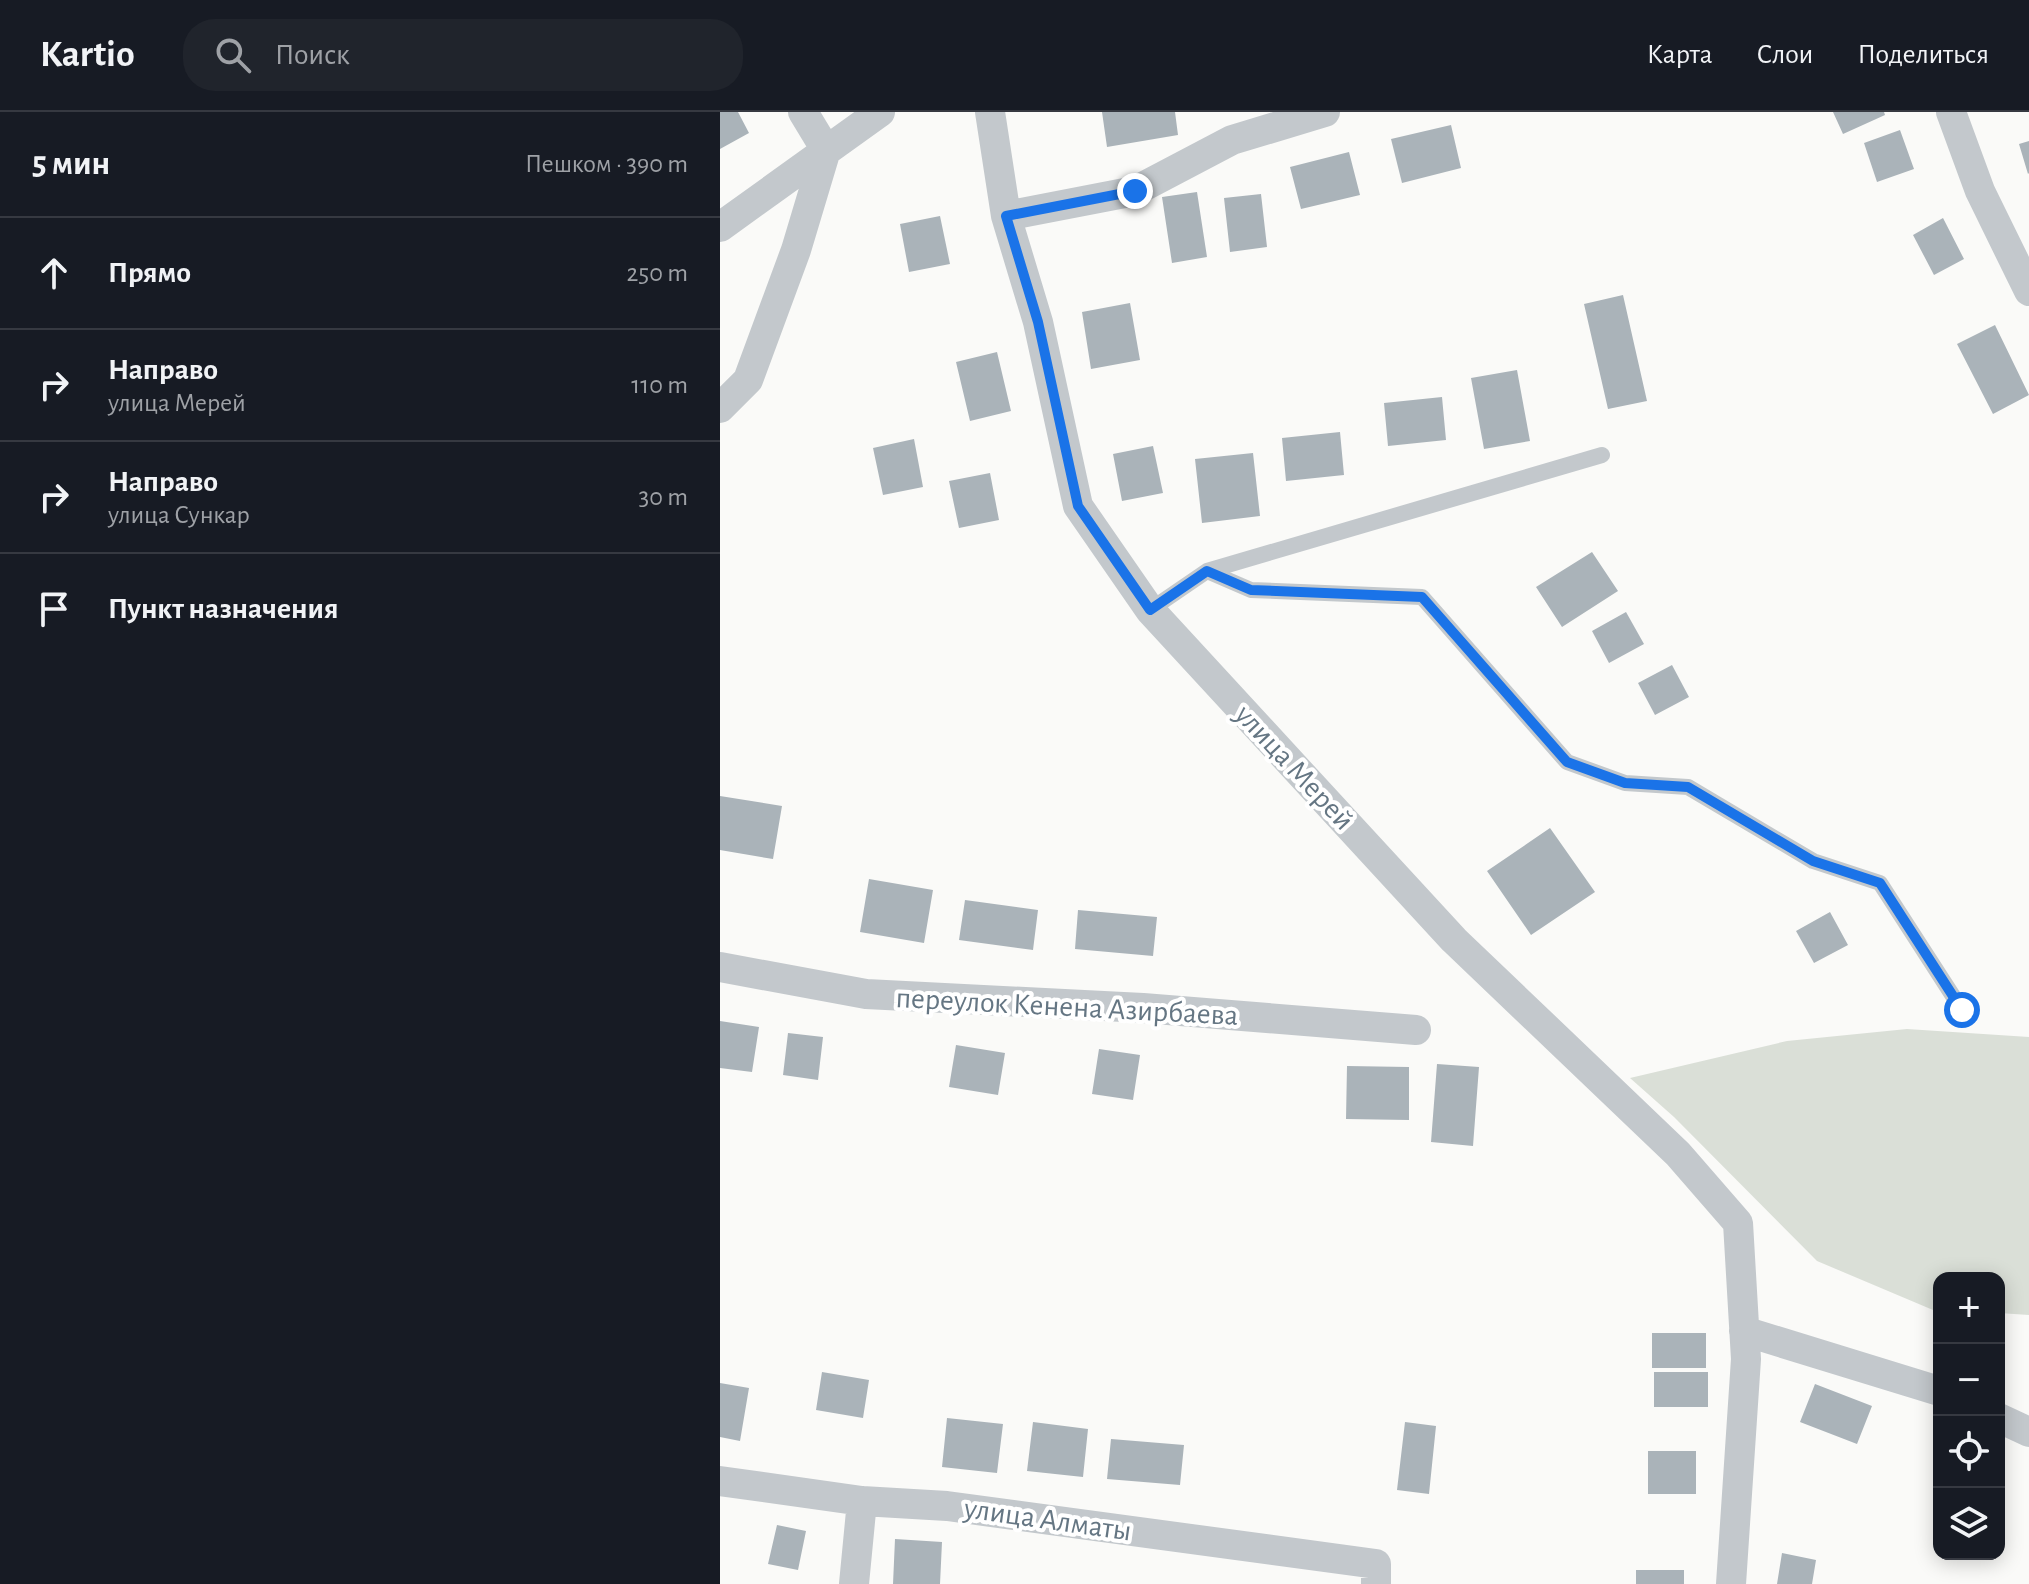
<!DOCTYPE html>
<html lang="ru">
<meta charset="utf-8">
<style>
:root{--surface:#171b24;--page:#20242c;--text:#f1f3f6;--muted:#9ea1a6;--line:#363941}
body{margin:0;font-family:"Alegreya Sans",sans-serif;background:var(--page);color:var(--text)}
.controls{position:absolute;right:24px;bottom:24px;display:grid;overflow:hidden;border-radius:16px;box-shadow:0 4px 20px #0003}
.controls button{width:72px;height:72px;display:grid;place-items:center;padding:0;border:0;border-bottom:2px solid var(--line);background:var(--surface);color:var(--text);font:40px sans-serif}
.stop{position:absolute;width:24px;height:24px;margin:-18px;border:6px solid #1a73e8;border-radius:50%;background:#fff}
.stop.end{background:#1a73e8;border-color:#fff;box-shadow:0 2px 8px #0008}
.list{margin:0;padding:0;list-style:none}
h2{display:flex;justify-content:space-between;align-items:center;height:104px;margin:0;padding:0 32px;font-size:34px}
h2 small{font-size:26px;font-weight:400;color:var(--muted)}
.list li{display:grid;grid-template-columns:52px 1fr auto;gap:24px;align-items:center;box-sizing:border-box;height:112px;padding:0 32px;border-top:2px solid var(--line)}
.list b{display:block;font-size:30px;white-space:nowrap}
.list p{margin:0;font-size:26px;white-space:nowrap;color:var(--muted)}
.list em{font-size:26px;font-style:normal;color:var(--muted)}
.icon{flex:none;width:44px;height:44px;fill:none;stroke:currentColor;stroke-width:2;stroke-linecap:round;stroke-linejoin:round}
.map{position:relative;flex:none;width:1309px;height:1472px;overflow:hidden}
header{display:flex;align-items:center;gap:48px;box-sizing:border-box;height:112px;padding:0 40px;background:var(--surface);border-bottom:2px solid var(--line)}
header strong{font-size:38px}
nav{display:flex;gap:44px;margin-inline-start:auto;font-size:28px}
.search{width:560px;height:72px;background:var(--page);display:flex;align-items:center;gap:20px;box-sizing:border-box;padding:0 28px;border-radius:32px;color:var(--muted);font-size:30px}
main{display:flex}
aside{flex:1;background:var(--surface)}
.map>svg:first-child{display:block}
.green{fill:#dadfd7}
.building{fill:#aab3b9}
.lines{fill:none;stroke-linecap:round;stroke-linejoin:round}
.lane{stroke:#c3c8cc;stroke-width:16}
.street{stroke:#c3c8cc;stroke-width:30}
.route{stroke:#1a73e8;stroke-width:10}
.labels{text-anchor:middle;stroke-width:8;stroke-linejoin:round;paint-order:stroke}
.street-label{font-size:30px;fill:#657683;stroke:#fff}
</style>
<header>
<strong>Kartio</strong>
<div class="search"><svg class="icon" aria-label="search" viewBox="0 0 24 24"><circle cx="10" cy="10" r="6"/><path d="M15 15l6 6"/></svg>Поиск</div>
<nav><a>Карта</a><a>Слои</a><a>Поделиться</a></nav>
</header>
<main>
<aside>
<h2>5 мин<small>Пешком · 390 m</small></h2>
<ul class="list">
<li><svg class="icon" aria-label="ahead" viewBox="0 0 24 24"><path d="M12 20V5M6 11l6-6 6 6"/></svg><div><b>Прямо</b></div><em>250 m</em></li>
<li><svg class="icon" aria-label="right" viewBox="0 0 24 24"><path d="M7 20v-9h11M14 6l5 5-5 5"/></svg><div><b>Направо</b><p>улица Мерей</p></div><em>110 m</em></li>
<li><svg class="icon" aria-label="right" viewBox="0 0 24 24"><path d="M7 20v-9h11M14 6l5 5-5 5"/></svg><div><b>Направо</b><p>улица Сункар</p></div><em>30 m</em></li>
<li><svg class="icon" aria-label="arrive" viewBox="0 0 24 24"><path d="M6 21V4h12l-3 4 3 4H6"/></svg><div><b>Пункт назначения</b></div></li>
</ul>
</aside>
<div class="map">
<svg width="1309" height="1472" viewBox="0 0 1309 1472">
<rect width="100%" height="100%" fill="#fafaf8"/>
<path class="green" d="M1187,917L1309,925V1203L1279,1201V1166H1219V1199L1213,1198L1097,1149L954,1005L910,966L1067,929Z"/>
<path class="building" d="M0,0H18L29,21L0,37Z
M382,0H455L458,23L387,35Z
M1113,0H1164L1165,3L1123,22Z
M731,13L741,56L682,71L671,27Z
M1180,18L1194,57L1157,70L1144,31Z
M1309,29V61L1308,62L1299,32Z
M629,40L640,83L581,97L570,55Z
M477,80L487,145L452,151L442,85Z
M541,82L547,135L510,140L504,86Z
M220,104L230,152L189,160L180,112Z
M1223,106L1244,147L1214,163L1193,123Z
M903,183L927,289L888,297L864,192Z
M410,191L420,248L371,257L362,200Z
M1275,213L1309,283L1273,302L1237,232Z
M277,240L291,299L250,309L236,250Z
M797,258L810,329L764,337L751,266Z
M722,285L726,328L668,334L664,291Z
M620,320L624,363L566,369L562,326Z
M194,327L203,375L163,383L153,336Z
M433,334L443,381L402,389L393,342Z
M533,341L540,404L482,411L475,347Z
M270,361L279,408L239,416L229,369Z
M872,440L898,479L842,515L816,475Z
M906,500L924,532L889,551L872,519Z
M952,553L969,585L935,603L918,571Z
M0,684L62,694L53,747L0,738Z
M830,716L875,780L811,823L767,759Z
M149,767L213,778L204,831L140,820Z
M245,788L318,798L313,838L239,828Z
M358,798L437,805L433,844L355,837Z
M1110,800L1128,833L1094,851L1076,819Z
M0,909L39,915L32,960L0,956Z
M68,921L103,925L98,968L63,963Z
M236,933L285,941L278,983L229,975Z
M379,937L420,943L413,988L372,982Z
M717,952L759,955L753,1034L711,1030Z
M627,954L689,955V1008L626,1007Z
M932,1221H986V1256H932Z
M102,1260L149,1268L143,1306L96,1298Z
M934,1260H988V1295H934Z
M0,1271L29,1276L20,1329L0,1325Z
M1095,1272L1152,1294L1137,1332L1080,1310Z
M227,1306L283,1312L277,1361L222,1355Z
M313,1310L368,1317L363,1365L307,1359Z
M685,1310L716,1314L709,1382L677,1378Z
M391,1327L464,1333L460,1373L387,1367Z
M928,1339H976V1382H928Z
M57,1413L86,1419L78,1458L48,1452Z
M175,1427L222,1430L220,1472H173Z
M1062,1441L1096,1448L1092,1472H1057Z
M916,1458H964V1472H916Z"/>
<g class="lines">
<path class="lane" d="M487,459L531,478L702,485L847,650L905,671L968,675L1093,749L1160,771L1242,898
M430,498L487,459L882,343"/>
<path class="street" d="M270,0L286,104L318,210L358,394L430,498L734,828L958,1042L1018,1111L1026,1247L1011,1472
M1231,0L1260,79L1309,179
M286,104L415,79L512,28L605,0
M0,115L160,0
M0,296L28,268L76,138L106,38L83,0
M0,855L146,882L423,896L696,918
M1024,1219L1219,1279
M1279,1306L1309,1320
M0,1369L142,1389L227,1394L656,1452V1472
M134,1472L142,1389"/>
</g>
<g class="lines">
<path class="route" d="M415,79L286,104L318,210L358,394L430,498L487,459L531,478L702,485L847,650L905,671L968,675L1093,749L1160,771L1242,898"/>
</g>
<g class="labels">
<g class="street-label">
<text transform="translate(575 655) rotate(47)" y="10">улица Мерей</text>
<text transform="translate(347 894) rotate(3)" y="10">переулок Кенена Азирбаева</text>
<text transform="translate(328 1407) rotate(8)" y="10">улица Алматы</text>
</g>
</g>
</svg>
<div class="controls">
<button>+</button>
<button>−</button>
<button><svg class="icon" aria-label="locate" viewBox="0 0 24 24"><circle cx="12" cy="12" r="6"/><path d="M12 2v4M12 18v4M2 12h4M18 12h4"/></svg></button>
<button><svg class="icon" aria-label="layers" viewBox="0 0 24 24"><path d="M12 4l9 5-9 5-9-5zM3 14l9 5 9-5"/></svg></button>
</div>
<div class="stop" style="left:1242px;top:898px"></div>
<div class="stop end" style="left:415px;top:79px"></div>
</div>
</main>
